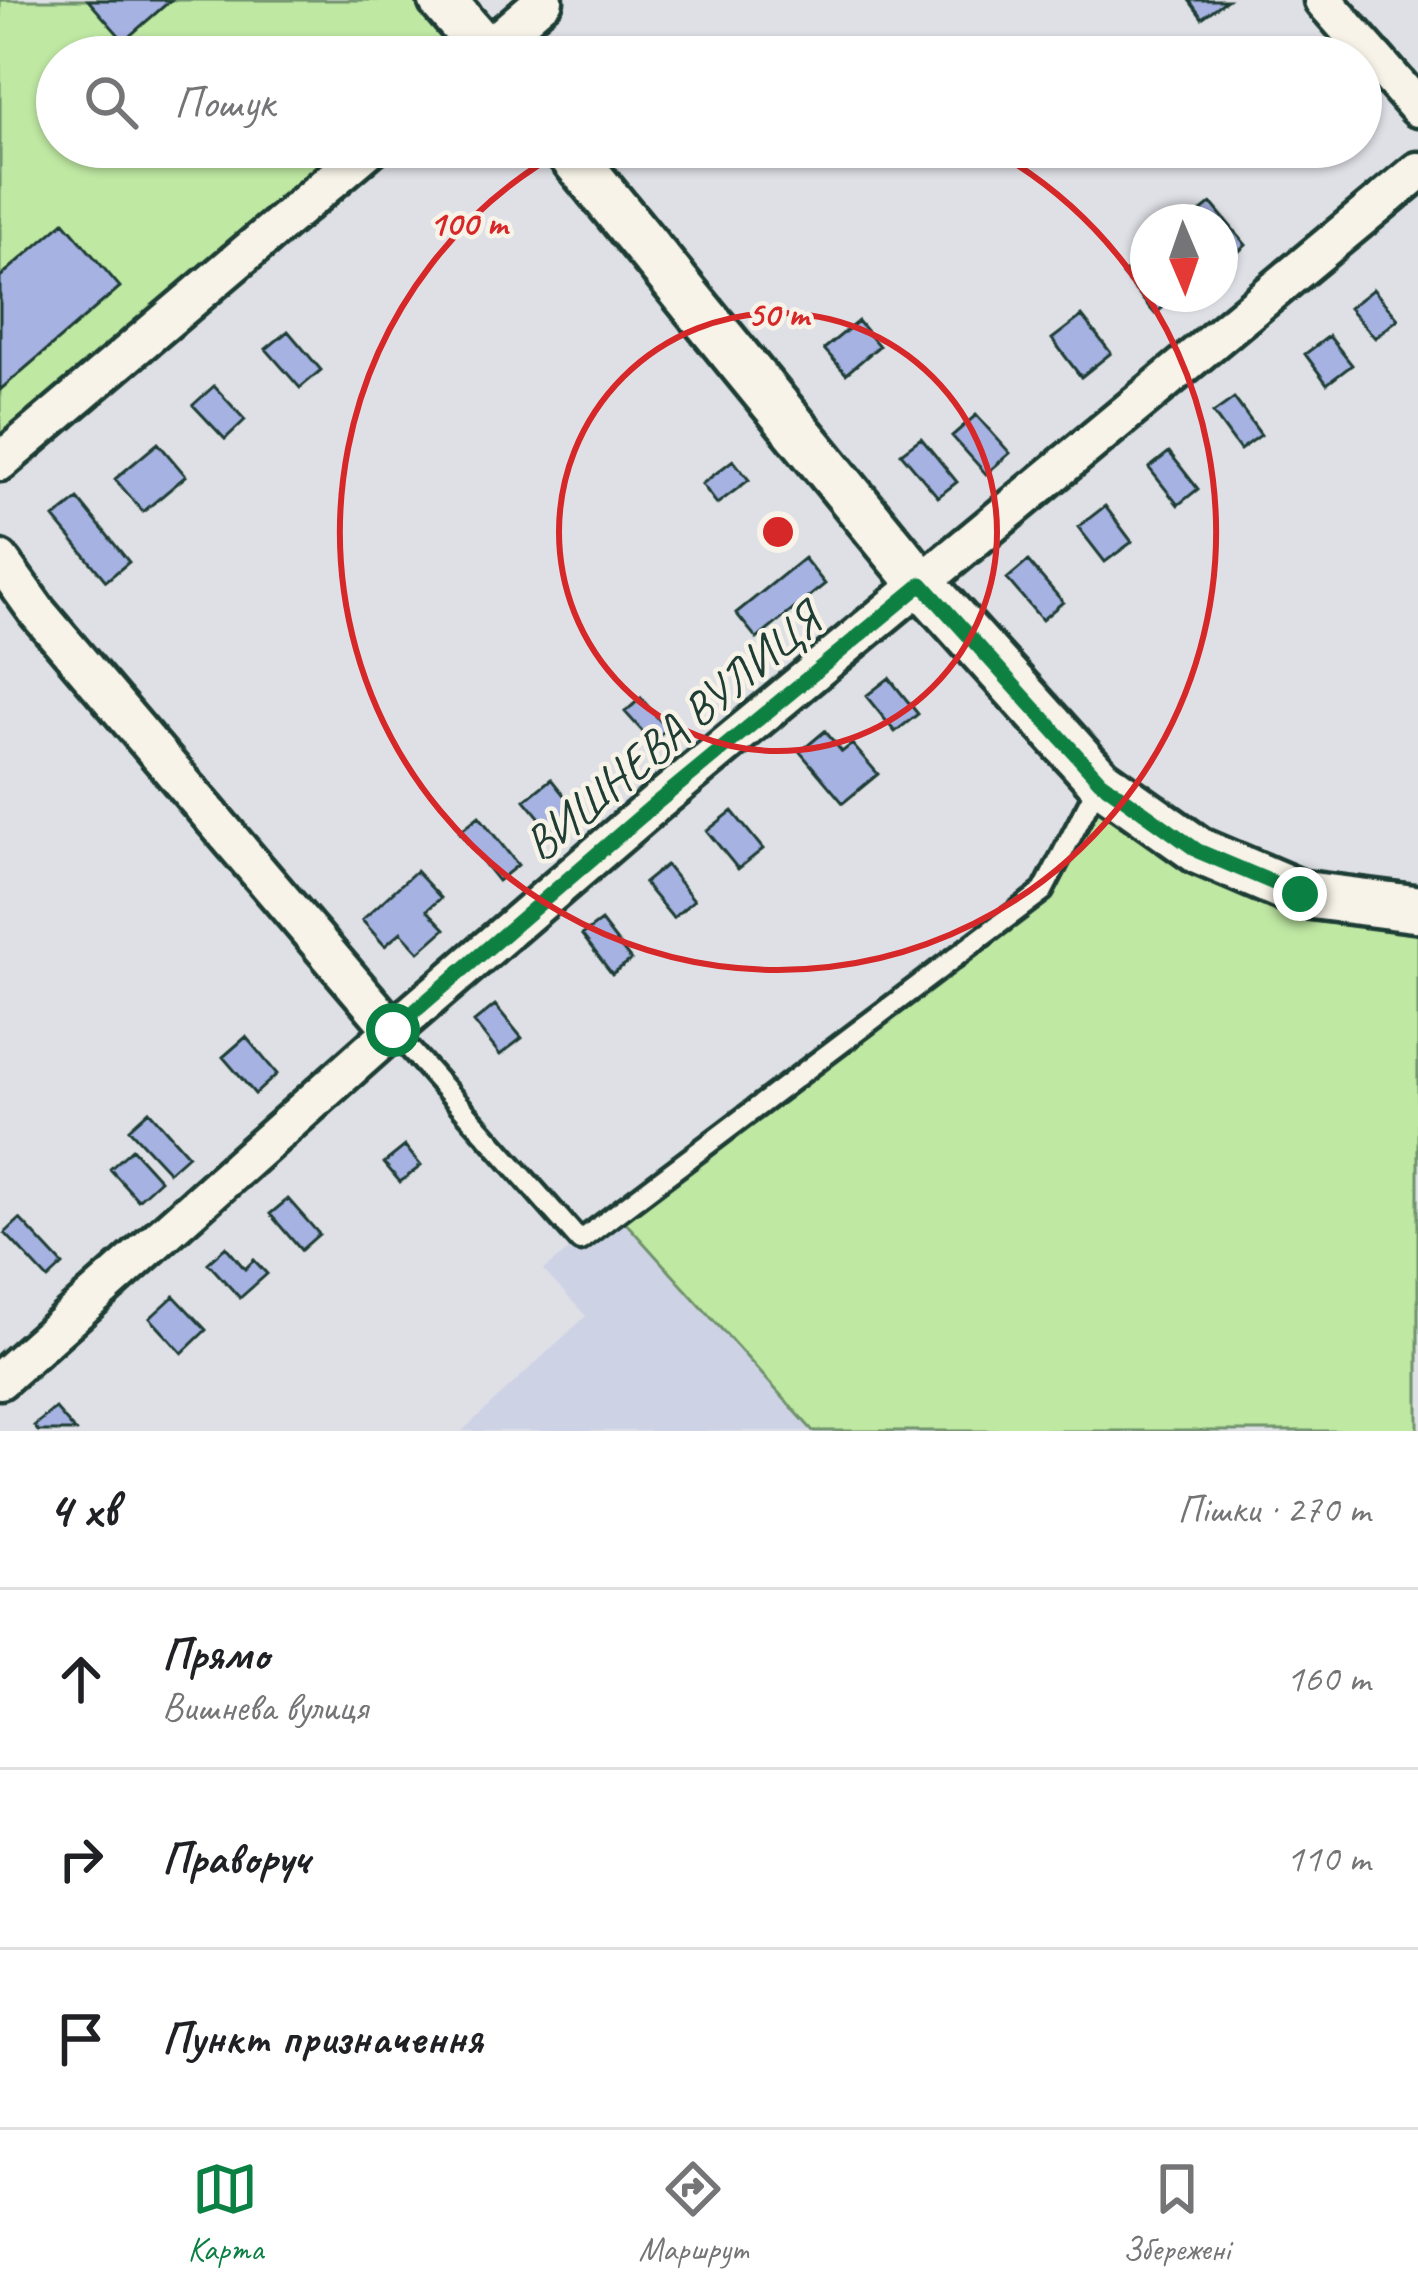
<!DOCTYPE html>
<html lang="uk">
<meta charset="utf-8">
<style>
:root{--surface:#fff;--page:#f2f2f2;--text:#202124;--muted:#757577;--line:#e0e0e0;--accent:#0b8043}
body{margin:0;font-family:Caveat,sans-serif;background:var(--page);color:var(--text)}
.compass{position:absolute;left:1130px;top:204px;width:108px;height:108px;border-radius:50%;background:var(--surface);box-shadow:0 3px 9px #0004;rotate:178deg}
.stop{position:absolute;width:36px;height:36px;margin:-27px;border:9px solid #0b8043;border-radius:50%;background:#fff}
.stop.end{background:#0b8043;border-color:#fff;box-shadow:0 3px 12px #0008}
.list{margin:0;padding:0;list-style:none}
h2{display:flex;justify-content:space-between;align-items:center;height:156px;margin:0;padding:0 48px;font-size:51px}
h2 small{font-size:39px;font-weight:400;color:var(--muted)}
.list li{display:grid;grid-template-columns:78px 1fr auto;gap:36px;align-items:center;box-sizing:border-box;height:180px;padding:0 48px;border-top:3px solid var(--line)}
.list b{display:block;font-size:45px;white-space:nowrap}
.list p{margin:0;font-size:39px;white-space:nowrap;color:var(--muted)}
.list em{font-size:39px;font-style:normal;color:var(--muted)}
.icon{flex:none;width:66px;height:66px;fill:none;stroke:currentColor;stroke-width:2;stroke-linecap:round;stroke-linejoin:round}
.map{position:relative;flex:none;width:1418px;height:1431px;overflow:hidden}
.search{position:absolute;background:var(--surface);box-shadow:0 3px 9px #0004;left:36px;right:36px;top:36px;height:132px;display:flex;align-items:center;gap:30px;box-sizing:border-box;padding:0 42px;border-radius:66px;color:var(--muted);font-size:45px}
.sheet{height:696px;background:var(--surface)}
nav{display:flex;justify-content:space-around;align-items:center;box-sizing:border-box;height:168px;border-top:3px solid var(--line);background:var(--surface);font-size:33px;color:var(--muted)}
nav a{display:grid;justify-items:center;gap:6px}
nav .on{color:var(--accent)}
.map>svg:first-child{display:block}
.built{fill:#ced2e5}
.green{fill:#bfe8a3;stroke:#6f926c;stroke-width:3}
.building{fill:#a6b2e2;stroke:#1f3d34;stroke-width:3}
.lines{fill:none;stroke-linecap:round;stroke-linejoin:round}
.service-casing{stroke:#1f3d34;stroke-width:27}
.minor-casing{stroke:#1f3d34;stroke-width:45}
.tertiary-casing{stroke:#1f3d34;stroke-width:54}
.service{stroke:#f7f3e8;stroke-width:18}
.minor{stroke:#f7f3e8;stroke-width:36}
.tertiary{stroke:#f7f3e8;stroke-width:45}
.route{stroke:#0b8043;stroke-width:15}
.ring{fill:none;stroke:#d62828;stroke-width:6}
.labels{text-anchor:middle;stroke-width:9;stroke-linejoin:round;paint-order:stroke}
.street-label{font-size:48px;fill:#1f3d34;stroke:#f7f3e8}
.centre{fill:#d62828;stroke:#f7f3e8;stroke-width:6}
.ring-label{font-size:36px;text-anchor:middle;font-weight:bold;fill:#d62828;stroke:#f7f3e8;stroke-width:9;stroke-linejoin:round;paint-order:stroke}
</style>
<div class="map">
<svg width="1418" height="1431" viewBox="0 0 1418 1431">
<rect width="100%" height="100%" fill="#dfe0e6"/>
<filter id="ink" filterUnits="userSpaceOnUse"><feTurbulence type="fractalNoise" baseFrequency=".00833" numOctaves="2"/><feDisplacementMap in="SourceGraphic" scale="24" xChannelSelector="R" yChannelSelector="G"/><feConvolveMatrix kernelMatrix="1 2 1 2 8 2 1 2 1" color-interpolation-filters="sRGB"/></filter>
<g filter="url(#ink)">
<path class="built" d="M617,1213L813,1431H462L586,1316L543,1270Z"/>
<path class="green" d="M0,0H442L478,57H57V147H371L0,462Z
M1100,781L1199,851L1418,909V1431H813L617,1213L1043,891Z"/>
<path class="building" d="M88,0H171L124,41Z
M1189,0H1227L1202,18Z
M1308,147H1354L1325,169Z
M1211,203L1246,245L1229,260L1220,249V222H1198L1194,217Z
M64,222L120,287L0,390V277Z
M1143,258L1148,264V294L1176,297L1155,314L1122,275Z
M1373,289L1398,319L1375,338L1349,308Z
M1082,316L1111,353L1081,377L1052,339Z
M858,321L879,346L846,374L824,349Z
M288,331L321,370L300,388L266,349Z
M1329,336L1352,365L1327,384L1305,354Z
M214,386L245,420L225,439L193,405Z
M1234,398L1261,435L1240,450L1213,413Z
M976,415L1010,453L986,474L952,436Z
M921,438L957,482L938,497L901,453Z
M158,443L186,476L143,512L115,479Z
M1169,452L1198,489L1178,505L1149,468Z
M733,460L749,480L717,504L702,484Z
M78,499L129,562L106,581L54,518Z
M1105,506L1132,542L1105,562L1078,527Z
M804,558L825,584L757,639L736,613Z
M1028,561L1063,602L1042,620L1007,579Z
M889,678L918,714L895,732L866,696Z
M641,698L667,729L652,742L625,712Z
M825,731L842,752L852,744L878,774L843,803L800,752Z
M551,779L579,814L553,834L525,800Z
M732,811L763,849L738,869L707,831Z
M479,816L518,865L498,881L459,832Z
M666,865L694,900L673,918L644,883Z
M416,871L441,898L427,910L445,929L419,952L401,932L385,946L362,920Z
M601,921L631,960L612,974L582,935Z
M495,1005L522,1038L500,1055L474,1022Z
M246,1037L277,1074L255,1094L223,1057Z
M149,1111L188,1155L169,1172L129,1129Z
M405,1146L421,1166L400,1182L384,1163Z
M132,1149L160,1180L138,1200L110,1169Z
M288,1199L319,1234L301,1250L270,1214Z
M20,1219L63,1265L48,1279L5,1233Z
M226,1247L245,1269L254,1260L267,1274L240,1298L208,1263Z
M174,1296L206,1330L182,1353L150,1318Z
M55,1408L75,1431H38L34,1426Z"/>
<g class="lines">
<defs>
<path id="service" d="M393,1030L580,1241L1043,891L1100,781"/>
<path id="minor" d="M1323,0L1418,108
M478,57L544,0
M0,462L371,147
M0,560L38,613L393,1030
M0,1380L393,1030L654,805L1418,171"/>
<path id="tertiary" d="M442,0L491,57
M565,147L922,584L1100,781L1199,851L1300,894L1418,909"/>
</defs>
<use href="#service" class="service-casing"/>
<use href="#minor" class="minor-casing"/>
<use href="#tertiary" class="tertiary-casing"/>
<use href="#service" class="service"/>
<use href="#minor" class="minor"/>
<use href="#tertiary" class="tertiary"/>
</g>
</g>
<g class="lines" filter="url(#ink)">
<path class="route" d="M393,1030L654,805L922,584L1100,781L1198,851L1300,894"/>
</g>
<g class="ring">
<circle cx="778" cy="532" r="219"/>
<path d="M987 147A438 438 0 1 1 569 147"/>
</g>
<g class="labels">
<g class="street-label">
<text transform="translate(671 731) rotate(-40)" y="17">ВИШНЕВА ВУЛИЦЯ</text>
</g>
</g>
<circle cx="778" cy="532" r="18" class="centre"/>
<g class="ring-label">
<text x="468" y="235">100 m</text>
<text x="778" y="326">50 m</text>
</g>
</svg>
<svg class="compass" viewBox="-18 -18 36 36"><path d="M0-13l5 13h-10z" fill="#e53935"/><path d="M0 13l5-13h-10z" fill="#757577"/></svg>
<div class="stop" style="left:393px;top:1030px"></div>
<div class="stop end" style="left:1300px;top:894px"></div>
<div class="search"><svg class="icon" aria-label="search" viewBox="0 0 24 24"><circle cx="10" cy="10" r="6"/><path d="M15 15l6 6"/></svg>Пошук</div>
</div>
<section class="sheet">
<h2>4 хв<small>Пішки · 270 m</small></h2>
<ul class="list">
<li><svg class="icon" aria-label="ahead" viewBox="0 0 24 24"><path d="M12 20V5M6 11l6-6 6 6"/></svg><div><b>Прямо</b><p>Вишнева вулиця</p></div><em>160 m</em></li>
<li><svg class="icon" aria-label="right" viewBox="0 0 24 24"><path d="M7 20v-9h11M14 6l5 5-5 5"/></svg><div><b>Праворуч</b></div><em>110 m</em></li>
<li><svg class="icon" aria-label="arrive" viewBox="0 0 24 24"><path d="M6 21V4h12l-3 4 3 4H6"/></svg><div><b>Пункт призначення</b></div></li>
</ul>
</section>
<nav>
<a class="on"><svg class="icon" aria-label="map" viewBox="0 0 24 24"><path d="M3 6l6-2 6 2 6-2v14l-6 2-6-2-6 2zM9 4v14M15 6v14"/></svg>Карта</a>
<a><svg class="icon" aria-label="directions" viewBox="0 0 24 24"><path d="M12 3l9 9-9 9-9-9zM9 14v-3h6M13 9l2 2-2 2"/></svg>Маршрут</a>
<a><svg class="icon" aria-label="saved" viewBox="0 0 24 24"><path d="M7 4h10v16l-5-4-5 4z"/></svg>Збережені</a>
</nav>
